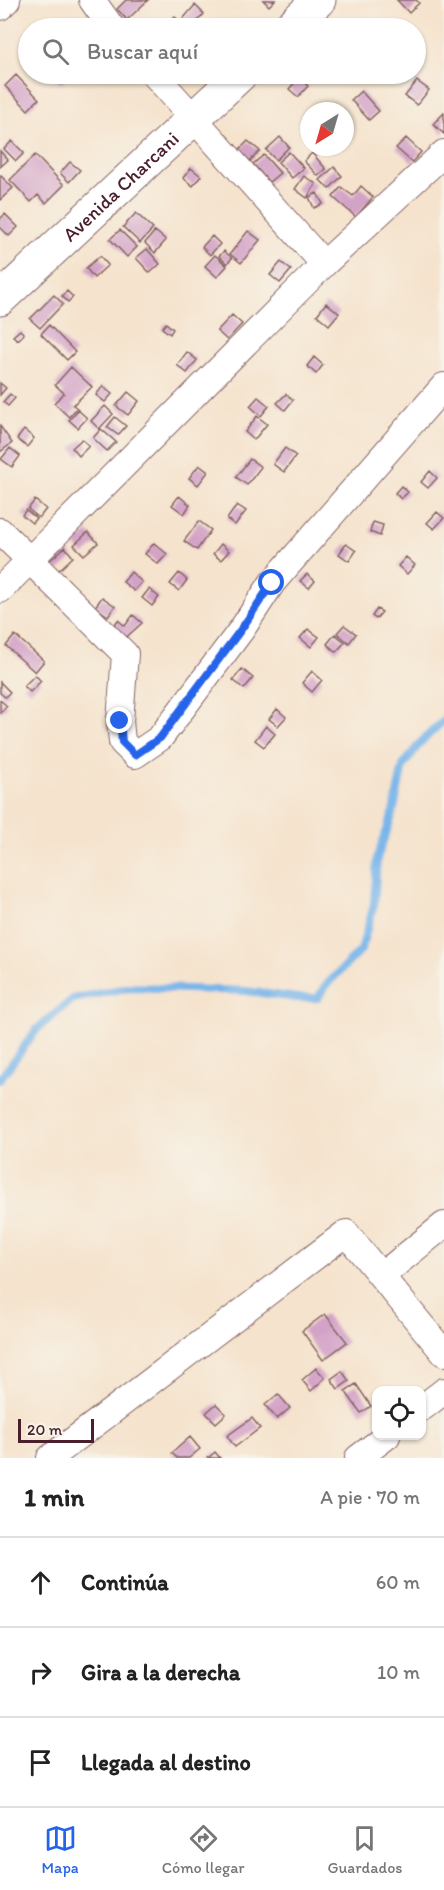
<!DOCTYPE html>
<html lang="es">
<meta charset="utf-8">
<style>
:root{--surface:#fff;--page:#f6f6f6;--text:#222;--muted:#767676;--line:#e0e0e0;--accent:#2563eb}
body{margin:0;font-family:Itim,sans-serif;background:var(--page);color:var(--text)}
.controls{position:absolute;right:18px;bottom:18px;display:grid;overflow:hidden;border-radius:12px;box-shadow:0 2px 4px #0004}
.controls button{width:54px;height:54px;display:grid;place-items:center;padding:0;border:0;border-bottom:2px solid var(--line);background:var(--surface);color:var(--text);font:30px sans-serif}
.compass{position:absolute;left:300px;top:102px;width:54px;height:54px;border-radius:50%;background:var(--surface);box-shadow:0 2px 4px #0004;rotate:217deg}
.scale{position:absolute;left:18px;bottom:15px;width:76px;box-sizing:border-box;padding-left:6px;border:3px solid #4a1f2b;border-top:0;font-size:16px;line-height:21px;white-space:nowrap;color:#4a1f2b;-webkit-text-stroke:4px #f7f3e8;paint-order:stroke}
.stop{position:absolute;width:18px;height:18px;margin:-14px;border:4px solid #2563eb;border-radius:50%;background:#fff}
.stop.end{background:#2563eb;border-color:#fff;box-shadow:0 2px 6px #0008}
.list{margin:0;padding:0;list-style:none}
h2{display:flex;justify-content:space-between;align-items:center;height:78px;margin:0;padding:0 24px;font-size:26px}
h2 small{font-size:20px;font-weight:400;color:var(--muted)}
.list li{display:grid;grid-template-columns:39px 1fr auto;gap:18px;align-items:center;box-sizing:border-box;height:90px;padding:0 24px;border-top:2px solid var(--line)}
.list b{display:block;font-size:22px;white-space:nowrap}
.list em{font-size:20px;font-style:normal;color:var(--muted)}
.icon{flex:none;width:33px;height:33px;fill:none;stroke:currentColor;stroke-width:2;stroke-linecap:round;stroke-linejoin:round}
.map{position:relative;flex:none;width:444px;height:1458px;overflow:hidden}
.search{position:absolute;background:var(--surface);box-shadow:0 2px 4px #0004;left:18px;right:18px;top:18px;height:66px;display:flex;align-items:center;gap:15px;box-sizing:border-box;padding:0 21px;border-radius:33px;color:var(--muted);font-size:22px}
.sheet{height:348px;background:var(--surface)}
nav{display:flex;justify-content:space-around;align-items:center;box-sizing:border-box;height:84px;border-top:2px solid var(--line);background:var(--surface);font-size:16px;color:var(--muted)}
nav a{display:grid;justify-items:center;gap:3px}
nav .on{color:var(--accent)}
.map>svg:first-child{display:block}
.lines{fill:none;stroke-linecap:round;stroke-linejoin:round}
.stream{stroke:#78b5ea;stroke-width:8}
.building{fill:#d3a3c7}
.street-casing{stroke:#866464;stroke-width:28}
.secondary-casing{stroke:#866464;stroke-width:35}
.street{stroke:#fff;stroke-width:26}
.secondary{stroke:#fff;stroke-width:33}
.route{stroke:#2563eb;stroke-width:8}
.labels{text-anchor:middle;stroke-width:6;stroke-linejoin:round;paint-order:stroke}
.street-label{font-size:20px;fill:#4a1f2b;stroke:#f7f3e8}
</style>
<div class="map">
<svg width="444" height="1458" viewBox="0 0 444 1458">
<rect width="100%" height="100%" fill="#f7f3e8"/>
<filter id="ink" filterUnits="userSpaceOnUse"><feTurbulence type="fractalNoise" baseFrequency=".0167" numOctaves="2"/><feDisplacementMap in="SourceGraphic" scale="12" xChannelSelector="R" yChannelSelector="G"/><feConvolveMatrix kernelMatrix="1 2 1 2 8 2 1 2 1" color-interpolation-filters="sRGB"/></filter>
<filter id="wash" filterUnits="userSpaceOnUse"><feTurbulence type="fractalNoise" baseFrequency=".008" numOctaves="4" result="noise"/><feDisplacementMap in="SourceGraphic" scale="24" xChannelSelector="R" yChannelSelector="G"/><feGaussianBlur stdDeviation="1.35" result="paint"/><feColorMatrix in="noise" values="0 0 0 0 0 0 0 0 0 0 0 0 0 0 0 0 0 1.4 0 .05"/><feComposite in="paint" operator="in"/></filter>
<g filter="url(#wash)">
<rect width="100%" height="100%" fill="#f5e3cd"/>
<g class="lines">
<path class="stream" d="M0,1079L37,1029L73,999L130,987L246,991L297,998H318L325,986L361,950L374,905L377,858L393,813L403,766L420,743L444,720"/>
</g>
<g id="blocks">
<path class="building" d="M126,0H148L127,20L117,9Z
M263,0H275L269,6Z
M397,0H416L419,3L409,13Z
M195,5L204,14L192,27L183,19Z
M175,17L187,28H163Z
M349,22L356,28H343Z
M51,74H72L61,84Z
M16,75L39,99L28,110L5,86Z
M299,78L308,86L298,97L289,89Z
M417,81L429,90L417,105L405,96Z
M361,91L379,111L369,120L351,100Z
M444,113V134L433,124Z
M280,137L289,147L276,160L266,150Z
M406,138L421,152L412,162L396,148Z
M12,141L24,153L16,161L4,149Z
M248,141L260,151L250,161L239,150Z
M0,151L8,160L0,167Z
M289,152L304,168L292,178L278,162Z
M312,153L326,169L318,176L304,161Z
M35,155L64,185L46,203L38,195L31,202L10,180Z
M264,155L280,173L269,182L253,164Z
M70,162L80,170L69,182L60,173Z
M334,167L342,176L329,189L320,180Z
M191,168L201,176L193,186L183,178Z
M0,175L13,188L0,200Z
M304,176L316,184L307,198L295,189Z
M361,186L373,197L356,217L333,197L341,187L353,196Z
M317,193L323,204L314,208L309,197Z
M136,213L153,229L140,243L123,227Z
M5,214L18,227L9,236L0,227V219Z
M120,230L137,247L127,257L110,239Z
M155,231L166,240L155,253L145,243Z
M248,231L260,240L241,263L230,254Z
M212,236L220,244L210,255L202,247Z
M147,249L160,264L150,273L136,258Z
M224,251L232,258L227,264L219,256Z
M215,255L227,266L217,277L205,266Z
M100,256L108,265L94,278L86,268Z
M281,262L291,270L280,283L270,275Z
M67,291L73,297L68,302L62,296Z
M54,295L63,304L40,328L30,319Z
M326,303L339,313L329,325L317,315Z
M232,315L242,324L227,340L217,331Z
M166,323L173,329L170,334L162,328Z
M49,325L75,352L67,360L41,334Z
M20,330L24,334L18,340L13,336Z
M187,352L197,360L187,373L177,365Z
M314,357L323,365L316,374L307,366Z
M71,367L92,387L73,405L77,408L69,417L54,403L64,393L55,385Z
M0,383L6,388L0,395Z
M103,386L112,394L105,402L96,395Z
M128,392L139,401L128,415L116,406Z
M10,394L15,398L8,406L3,402Z
M286,394L293,400L285,410L277,403Z
M258,397L269,406L261,416L250,406Z
M105,406L113,414L99,429L91,421Z
M78,410L87,418L78,428L69,420Z
M257,416L267,424L254,440L245,432Z
M115,417L126,426L118,435L107,427Z
M0,426L12,443L0,452Z
M101,429L116,442L107,451L93,438Z
M24,430L34,438L27,447L17,439Z
M82,439L89,446L79,456L72,448Z
M10,448L20,456L12,467L1,459Z
M285,448L296,456L284,472L273,464Z
M250,459L261,467L247,485L236,477Z
M199,465L208,472L198,485L189,478Z
M430,471L437,478L428,488L421,482Z
M401,486L408,492L401,499L395,493Z
M179,496L190,505L184,514L172,505Z
M35,500L46,509L39,518L28,509Z
M237,505L246,511L235,525L227,519Z
M26,510L36,518L32,523L22,515Z
M437,512L444,518L434,529L427,523Z
M199,521L211,530L197,550L184,541Z
M373,522L383,525L380,536L370,532Z
M88,532L98,543L84,555L74,545Z
M154,543L167,554L158,564L145,554Z
M221,544L229,551L221,560L213,554Z
M346,544L356,551L349,561L339,554Z
M65,547L73,557L56,573L47,563Z
M406,557L415,565L407,574L398,566Z
M131,572L142,582L134,591L123,582Z
M179,573L187,580L179,591L170,584Z
M307,574L315,581L309,588L300,581Z
M149,589L159,597L152,606L142,598Z
M102,597L115,606L108,616L95,607Z
M377,609L382,612L376,619L372,616Z
M133,615L142,623L121,642L109,632L118,620L125,626Z
M344,625L356,634L349,643L337,633Z
M308,629L319,637L311,647L300,638Z
M335,634L345,642L336,652L327,644Z
M15,635L44,661L35,672L6,646Z
M242,669L253,678L244,689L233,680Z
M312,671L322,680L312,692L302,683Z
M35,675L41,681L30,692L24,686Z
M0,682L10,692L5,697L0,693Z
M0,700L7,706L0,713Z
M277,709L286,717L278,726L269,719Z
M266,726L275,734L264,747L255,740Z
M325,1314L347,1342L323,1360L302,1331Z
M316,1368L325,1378L311,1391L302,1380Z
M342,1371L349,1381L338,1389L331,1379Z
M356,1384L371,1406L361,1413L345,1391Z
M278,1394L290,1408L277,1419L265,1405Z
M216,1404L226,1414L216,1423L206,1413Z
M252,1418L260,1428L235,1447L227,1436Z
M190,1437L200,1449L189,1458H177L172,1453Z
M215,1452L220,1458H208Z"/>
</g>
</g>
<g filter="url(#ink)">
<use href="#blocks" fill-opacity="0" stroke="#866464" stroke-width="1.5"/>
<g class="lines">
<defs>
<path id="street" d="M92,0L112,28
M0,7L7,0
M154,74L324,264
M0,531L125,654L120,721L122,742L135,755L160,738L242,629L272,583L444,386
M0,590L324,264L444,153
M381,1276L444,1225
M422,1408L444,1391
M50,1458L346,1233L444,1353
M358,1458L387,1436"/>
<g id="secondary">
<path d="M289,28L319,0"/>
<path id="s1" d="M0,299L241,74"/>
</g>
</defs>
<use href="#street" class="street-casing"/>
<use href="#secondary" class="secondary-casing"/>
<use href="#street" class="street"/>
<use href="#secondary" class="secondary"/>
</g>
</g>
<g class="lines" filter="url(#ink)">
<path class="route" d="M120,721L122,742L135,755L160,738L242,628L272,583"/>
</g>
<g class="labels">
<g class="street-label">
<text dy="7" stroke="none"><textPath href="#s1" startOffset="165">Avenida Charcani</textPath></text>
</g>
</g>
</svg>
<div class="controls">
<button><svg class="icon" aria-label="locate" viewBox="0 0 24 24"><circle cx="12" cy="12" r="6"/><path d="M12 2v4M12 18v4M2 12h4M18 12h4"/></svg></button>
</div>
<svg class="compass" viewBox="-18 -18 36 36"><path d="M0-13l5 13h-10z" fill="#e53935"/><path d="M0 13l5-13h-10z" fill="#767676"/></svg>
<div class="scale">20 m</div>
<div class="stop" style="left:272px;top:583px"></div>
<div class="stop end" style="left:120px;top:721px"></div>
<div class="search"><svg class="icon" aria-label="search" viewBox="0 0 24 24"><circle cx="10" cy="10" r="6"/><path d="M15 15l6 6"/></svg>Buscar aquí</div>
</div>
<section class="sheet">
<h2>1 min<small>A pie · 70 m</small></h2>
<ul class="list">
<li><svg class="icon" aria-label="ahead" viewBox="0 0 24 24"><path d="M12 20V5M6 11l6-6 6 6"/></svg><div><b>Continúa</b></div><em>60 m</em></li>
<li><svg class="icon" aria-label="right" viewBox="0 0 24 24"><path d="M7 20v-9h11M14 6l5 5-5 5"/></svg><div><b>Gira a la derecha</b></div><em>10 m</em></li>
<li><svg class="icon" aria-label="arrive" viewBox="0 0 24 24"><path d="M6 21V4h12l-3 4 3 4H6"/></svg><div><b>Llegada al destino</b></div></li>
</ul>
</section>
<nav>
<a class="on"><svg class="icon" aria-label="map" viewBox="0 0 24 24"><path d="M3 6l6-2 6 2 6-2v14l-6 2-6-2-6 2zM9 4v14M15 6v14"/></svg>Mapa</a>
<a><svg class="icon" aria-label="directions" viewBox="0 0 24 24"><path d="M12 3l9 9-9 9-9-9zM9 14v-3h6M13 9l2 2-2 2"/></svg>Cómo llegar</a>
<a><svg class="icon" aria-label="saved" viewBox="0 0 24 24"><path d="M7 4h10v16l-5-4-5 4z"/></svg>Guardados</a>
</nav>
